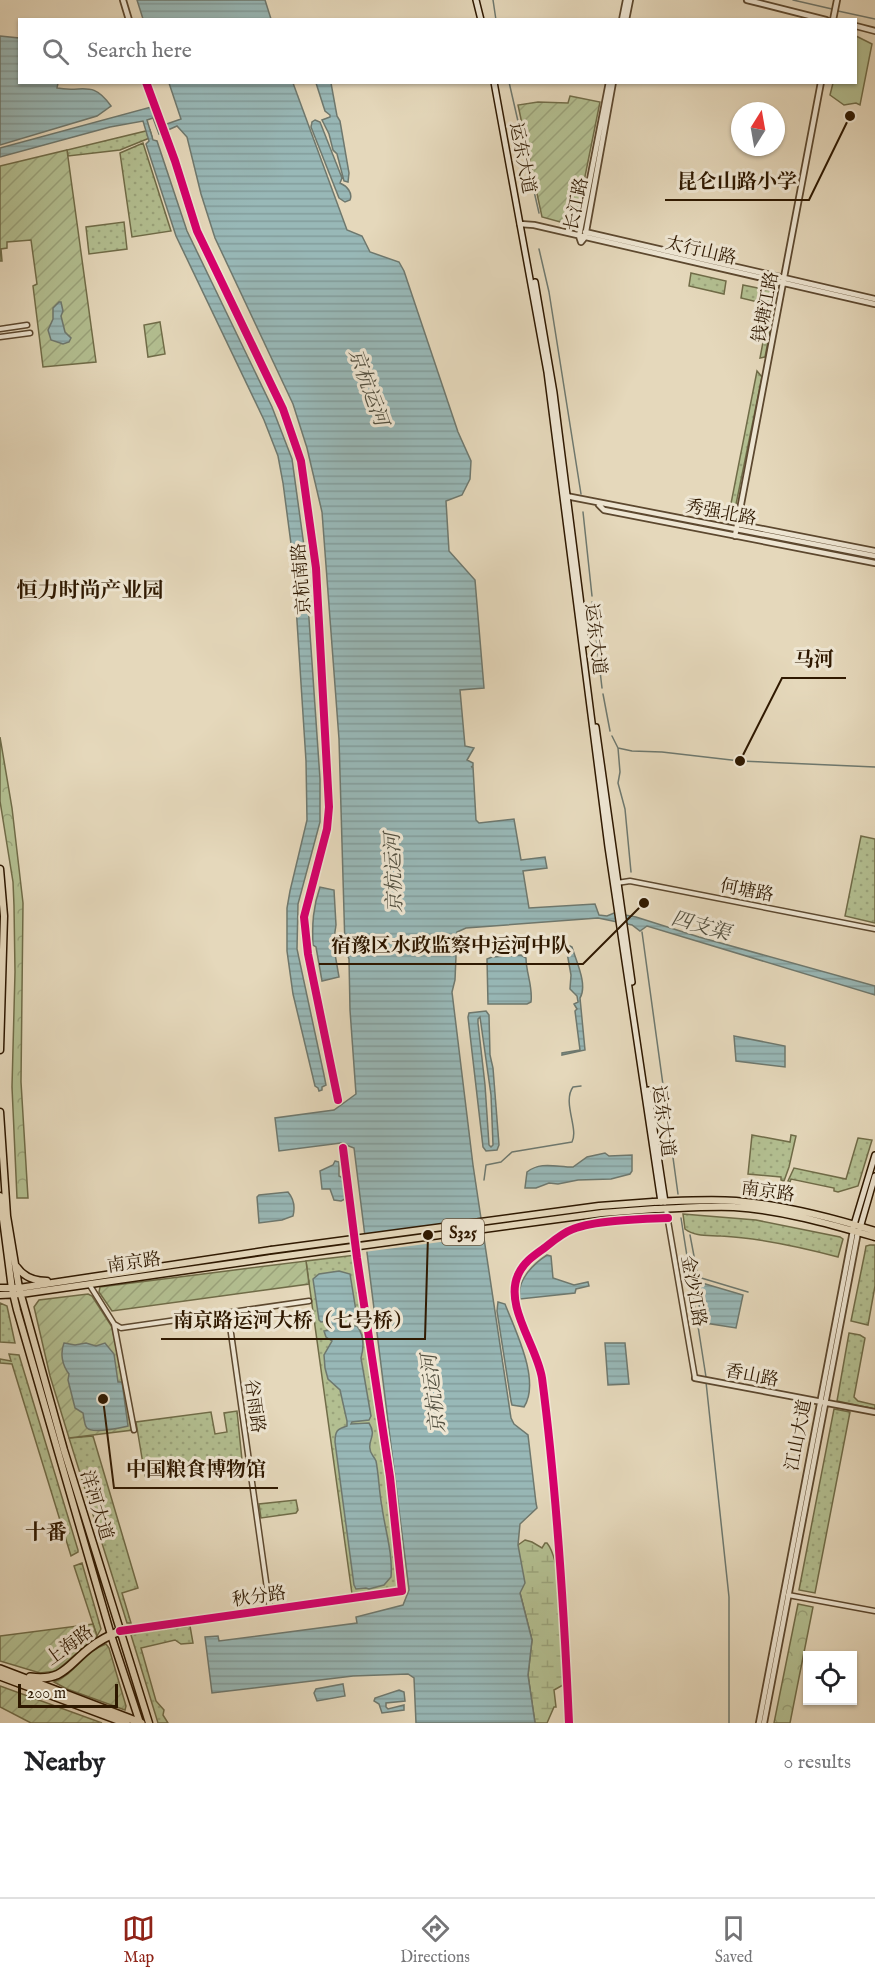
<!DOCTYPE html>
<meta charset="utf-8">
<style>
:root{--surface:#fff;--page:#f2f2f2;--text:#202124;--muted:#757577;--line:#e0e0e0;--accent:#8f2418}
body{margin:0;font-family:"IM FELL English","Noto Serif SC",serif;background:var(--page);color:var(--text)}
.controls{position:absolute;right:18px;bottom:18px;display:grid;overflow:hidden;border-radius:0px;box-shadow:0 2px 4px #0004}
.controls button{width:54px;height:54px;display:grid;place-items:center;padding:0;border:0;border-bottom:2px solid var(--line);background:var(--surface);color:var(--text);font:30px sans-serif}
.compass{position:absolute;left:731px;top:102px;width:54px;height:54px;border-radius:50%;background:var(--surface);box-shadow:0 2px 4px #0004;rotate:11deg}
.scale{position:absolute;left:18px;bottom:15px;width:100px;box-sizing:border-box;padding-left:6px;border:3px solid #2e1800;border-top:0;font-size:16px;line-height:21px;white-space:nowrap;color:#2e1800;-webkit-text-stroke:4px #eee6d3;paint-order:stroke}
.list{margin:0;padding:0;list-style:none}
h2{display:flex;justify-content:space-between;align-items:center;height:78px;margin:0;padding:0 24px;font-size:26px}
h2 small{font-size:20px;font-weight:400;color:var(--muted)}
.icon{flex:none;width:33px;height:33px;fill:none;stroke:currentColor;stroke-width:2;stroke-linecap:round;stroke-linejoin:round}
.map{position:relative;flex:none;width:875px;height:1723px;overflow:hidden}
.search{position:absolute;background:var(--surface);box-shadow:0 2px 4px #0004;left:18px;right:18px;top:18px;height:66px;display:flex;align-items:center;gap:15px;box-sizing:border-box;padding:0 21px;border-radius:0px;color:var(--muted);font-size:22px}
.sheet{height:174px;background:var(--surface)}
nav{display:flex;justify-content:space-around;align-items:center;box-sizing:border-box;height:84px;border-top:2px solid var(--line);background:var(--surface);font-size:16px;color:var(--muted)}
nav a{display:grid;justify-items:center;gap:3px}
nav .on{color:var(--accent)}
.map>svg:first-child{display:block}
.grass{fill:url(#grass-dots);stroke:#706c48;stroke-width:1.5}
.forest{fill:url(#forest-crowns);stroke:#706c48;stroke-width:1.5}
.wetland{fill:url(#wetland-marsh);stroke:#706c48;stroke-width:1.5}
.garden{fill:url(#garden-furrows);stroke:#706c48;stroke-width:1.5}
.pitch{fill:#b3bf91;stroke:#706c48;stroke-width:1.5}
.water{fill:url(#water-rules);stroke:#6e786e;stroke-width:1.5;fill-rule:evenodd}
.pier{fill:#e5d8bb}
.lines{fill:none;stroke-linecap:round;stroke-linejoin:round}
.stream{stroke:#6e786e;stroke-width:1.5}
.minor-casing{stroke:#5c482f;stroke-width:7}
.tertiary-casing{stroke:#5c482f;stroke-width:8}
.secondary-casing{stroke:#2e1800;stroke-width:8}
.primary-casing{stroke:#2e1800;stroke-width:9}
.trunk-casing{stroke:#2e1800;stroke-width:10}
.minor{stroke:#eee6d3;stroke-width:4}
.tertiary{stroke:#eee6d3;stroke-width:4.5}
.secondary{stroke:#eee6d3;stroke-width:5}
.primary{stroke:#e5d8bb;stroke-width:6}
.trunk{stroke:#e5d8bb;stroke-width:7}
.primary-bridge-casing{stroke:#2e1800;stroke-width:9;stroke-linecap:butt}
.primary-bridge{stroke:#e5d8bb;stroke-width:6}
.cycleway-casing{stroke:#eee6d3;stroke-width:11}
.cycleway{stroke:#d6006c;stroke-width:8}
.labels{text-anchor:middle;stroke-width:6;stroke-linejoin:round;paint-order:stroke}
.shield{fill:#eee6d3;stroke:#68563f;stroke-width:1.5}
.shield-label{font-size:16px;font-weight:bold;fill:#2e1800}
.street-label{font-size:18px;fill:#2e1800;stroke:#eee6d3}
.water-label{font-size:20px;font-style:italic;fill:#535040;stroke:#eee6d3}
.quarter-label{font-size:21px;font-weight:bold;fill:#2e1800;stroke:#eee6d3}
.leader{fill:none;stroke:#2e1800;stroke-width:2}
.callout-dot{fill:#2e1800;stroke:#eee6d3;stroke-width:2}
.callout-label{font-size:20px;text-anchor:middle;font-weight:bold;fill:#2e1800;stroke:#eee6d3;stroke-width:6;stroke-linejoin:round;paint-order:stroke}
</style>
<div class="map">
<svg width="875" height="1723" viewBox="0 0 875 1723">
<defs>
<pattern id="grass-dots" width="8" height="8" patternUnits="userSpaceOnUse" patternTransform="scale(1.5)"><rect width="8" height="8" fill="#b3bf91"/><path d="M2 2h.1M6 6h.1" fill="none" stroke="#9aa37b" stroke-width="1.8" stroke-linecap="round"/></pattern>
<pattern id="forest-crowns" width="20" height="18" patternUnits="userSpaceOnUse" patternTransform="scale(1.5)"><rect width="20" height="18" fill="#b3bf91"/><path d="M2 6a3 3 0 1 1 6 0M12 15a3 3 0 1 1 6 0" fill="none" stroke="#9aa37b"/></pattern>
<pattern id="wetland-marsh" width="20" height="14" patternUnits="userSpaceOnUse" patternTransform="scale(1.5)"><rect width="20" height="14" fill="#b3bf91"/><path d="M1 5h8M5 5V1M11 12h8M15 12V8" fill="none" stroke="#9aa37b"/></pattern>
<pattern id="garden-furrows" width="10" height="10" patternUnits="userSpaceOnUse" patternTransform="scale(1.5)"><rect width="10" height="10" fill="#b3bf91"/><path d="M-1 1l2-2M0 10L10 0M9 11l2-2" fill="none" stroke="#9aa37b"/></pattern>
<pattern id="water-rules" width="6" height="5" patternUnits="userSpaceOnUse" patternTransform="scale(1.5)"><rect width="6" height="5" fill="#98b8b7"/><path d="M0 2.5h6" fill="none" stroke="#839d9c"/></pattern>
</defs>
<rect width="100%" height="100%" fill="#e5d8bb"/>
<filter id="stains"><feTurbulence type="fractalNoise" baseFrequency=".00333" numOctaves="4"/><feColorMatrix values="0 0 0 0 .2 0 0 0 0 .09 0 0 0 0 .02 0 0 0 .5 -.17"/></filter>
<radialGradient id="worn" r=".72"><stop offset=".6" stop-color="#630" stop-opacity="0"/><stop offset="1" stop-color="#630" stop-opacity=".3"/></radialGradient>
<path class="grass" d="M150,130L152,137L120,150L68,156L67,150Z
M143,143L171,231L132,237L120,153Z
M124,222L127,249L89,254L86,227Z
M691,273L726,281L724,294L689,286Z
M743,285L772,291L776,300L765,357L760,358L770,305L741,298Z
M757,371L762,377L733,519L727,524Z
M861,836L875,839V923L845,916Z
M752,1135L790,1142L791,1135L796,1136L789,1167L784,1181L781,1180V1177L748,1174Z
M858,1138L872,1140L858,1186L838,1192L834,1191V1188L791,1179L790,1182L788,1181L794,1168L846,1179Z
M683,1214L756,1220L840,1237L843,1239L838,1257C800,1247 760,1238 721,1236C709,1235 695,1237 685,1229Z
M870,1245H875V1286L868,1325L851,1321L865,1252L866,1246Z
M356,1255L400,1586L397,1589L375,1593L374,1591L352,1594L306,1261Z
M0,1303L7,1306L15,1343L0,1342Z
M849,1333L860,1335L865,1338L854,1397L858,1401L875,1405V1409L837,1401Z
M9,1354L19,1355L78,1550V1552L71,1556L12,1364L0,1363V1359L11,1361Z
M834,1409L850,1412L815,1593L799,1590Z
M237,1411L242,1460L241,1464L145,1476L136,1422L211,1412L215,1434L227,1432L224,1413Z
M93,1436L138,1588L122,1593L131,1623H127L69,1438Z
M296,1500L298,1510L296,1513L261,1518L259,1504Z
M82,1563L101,1629L97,1636L74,1566Z
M190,1626L193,1643L181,1644L175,1640L141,1648L156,1701L164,1710L163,1715L168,1723H158L131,1635L134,1633Z"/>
<path class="forest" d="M0,737L12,808L23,903L21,1082L28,1198H17L12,1087L15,972L14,906L13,882L0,801Z
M798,1604L813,1607L790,1723H774Z"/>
<path class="wetland" d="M525,1540L532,1542L542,1548L545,1543H547C565,1565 562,1654 563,1685L554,1690L556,1707H554L547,1723H535L528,1675L532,1640L520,1593L518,1545Z"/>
<path class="garden" d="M570,96L600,102L575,226L542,217L518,105L538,102L568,103Z
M67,150L96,362L43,367L33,286L37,284L31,240L7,242V248L1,249L2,261H0V166Z
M160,322L165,354L148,357L144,325Z
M306,1261L309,1284L112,1311L99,1292L100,1287Z
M88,1294L92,1296L112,1327L133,1430L69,1438L50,1376L34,1307L39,1300Z
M93,1624L97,1636L56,1671L40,1673L0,1661V1636Z
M106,1644L109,1648L126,1706L125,1710L67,1689L54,1682C75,1674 85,1651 106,1644Z
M0,1686L102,1723H31L0,1707Z"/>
<path class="pitch" d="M856,36L872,44L860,105L856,103L844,105L830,95L833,83L856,82Z"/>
<path class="water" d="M137,0H265L271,19H143Z
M0,36L19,38L20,82L58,83L57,88C83,93 92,79 111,106L97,116L0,145Z
M169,83H293L347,230L362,236L370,252L399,262L404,271L458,432L471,461L470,479L462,495L446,501L449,551L475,580L484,688L460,690L465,746L474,748L467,760L473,763V766L471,767H473L476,820L479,823L514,819L521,860L545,857L547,868L523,871L529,908L595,904L599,915L607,916L614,913L636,917L699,937L875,986V995L647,926L640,931L632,925L598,918L466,928L457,932L455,980L452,992L473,1165L511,1418L514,1424L528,1435L536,1503L537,1508L520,1524L518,1545L525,1583L520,1593L532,1640L528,1675L535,1723H416L414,1678L408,1674L353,1676L212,1693L205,1637L218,1636L219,1641L357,1623L356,1617L403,1605L409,1590L354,1148L341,1143L279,1151L275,1118L334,1110L356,1094L350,1010L349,959L346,951L335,954L339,977L322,981L316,947L313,945C312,924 313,907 320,887L334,890L336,925L333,945L345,947L339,739L322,512L307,448L293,404L215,238L201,194L187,137L177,126L159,134L153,118L147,120L153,140L157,141L187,231L272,407L292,459L304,546L320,779V822L298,904L297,949L324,1075L326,1085L322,1087V1090L319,1091L318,1088L315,1086L293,994L287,951V908L290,891L307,820L306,761L293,559L283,483L278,456L264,420L176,236L146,144L149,141L143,121L110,127L0,157V148L151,107L157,114L161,126L181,119Z
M316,83H331L337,116L340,121L349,173L348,182L344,181L337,154L333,150L329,134L322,120L330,117V115L325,111Z
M315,120L320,122L342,178L340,183C347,186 353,193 350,200L345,202L339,198L311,127L312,122Z
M59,302H61L63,311L61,316L65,332L71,338L69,342L63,344L51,340L48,330L53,319V308Z
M570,946L572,947C576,961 588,985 580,998L585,1050L562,1055V1053L580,1050L575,1011L577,1009L574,1004L578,1002L577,996L570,989L571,975L566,947Z
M521,955L526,958C526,973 533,986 531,1002L527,1004H488L487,959L492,957Z
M486,1011L489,1015L490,1055L493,1068L499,1145L497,1150L486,1151L483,1147L468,1017L469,1013ZM480,1017L491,1095L493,1145L491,1147L489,1145L485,1085L478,1023V1019Z
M734,1036L785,1046V1067L736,1061Z
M605,1153L609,1156L632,1155V1171L630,1174L611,1179L578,1180L558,1184L549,1183L536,1188H525L527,1172C541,1161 556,1167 573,1167L587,1157Z
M335,1161L339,1162V1176L343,1178L345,1199L341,1201L334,1200L330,1189H322L320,1171L333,1165Z
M288,1192C294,1199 295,1208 293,1216L282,1220L259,1223L257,1197L259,1195Z
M547,1255L551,1256L553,1278L574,1285L588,1282L589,1286L576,1289L575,1293L520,1299C516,1281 533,1264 547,1255Z
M339,1271L350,1274L356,1311L354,1315L338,1320V1324L340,1326H357C364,1335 364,1347 361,1358L371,1416L369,1420L352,1422L351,1424L369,1423C377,1436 368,1439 370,1449C370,1454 374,1456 376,1461C379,1476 379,1492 382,1507C385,1530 393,1553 391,1577L384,1585L369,1589L366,1588L356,1589L354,1585L335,1442C335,1431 337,1429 347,1426V1421L340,1390L328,1379L325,1368L324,1355L332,1341L326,1337L324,1331L332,1329V1325L328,1321L321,1322L319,1320L313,1279L319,1274Z
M702,1283L743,1295L736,1328L705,1323C700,1312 694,1293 702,1283Z
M498,1302L505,1304C515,1330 541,1381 524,1407L512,1405L511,1401L497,1311Z
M64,1343L75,1345L86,1343L96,1346L105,1343L114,1354L118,1382H122L128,1426C119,1428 93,1434 87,1428C84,1425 84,1417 83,1413L75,1408L68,1380L69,1374C62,1365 60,1353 64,1343Z
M605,1343H625L629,1384L608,1385Z
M343,1684L345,1696L317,1701L314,1693L316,1689Z
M399,1690L404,1692L405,1701L386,1703V1707L388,1709L404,1705V1710L382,1713L379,1704L374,1701L375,1698Z"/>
<path class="pier" d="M484,1218L487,1236L364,1252L361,1235Z"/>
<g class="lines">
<path class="stream" d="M493,0L496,20
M793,0L832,9
M838,11L875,19
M509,82L539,213
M539,249L549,292L581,494
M583,512L592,596
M592,602L602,688
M603,694L610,731
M612,736L618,748L620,772L618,783L625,809L631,872
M618,748L632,751L662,752L740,761L875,767
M642,932L678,1194
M484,1180L486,1165L501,1162L512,1152L572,1142C579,1129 562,1102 573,1087L581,1086
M681,1218L706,1377
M690,1235L698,1277L748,1292
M706,1382L729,1597V1723"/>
<defs>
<path id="minor" d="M0,329L27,325
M0,337L30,333
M617,883L630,881L875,929
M666,1209L695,1378
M89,1284L114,1324L121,1328L309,1301
M228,1312L270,1610
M114,1324L134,1430
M788,1595L875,1611
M121,1631L402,1591L390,1477L357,1258L343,1148
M569,1723C564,1608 557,1493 542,1378C537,1346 504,1306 518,1275C523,1263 533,1256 543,1249C552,1242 562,1233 573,1229C595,1220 643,1219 668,1218"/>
<path id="tertiary" d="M123,0L129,20
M747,0L826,20
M622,20L626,0
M626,20L630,0
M833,20L837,0
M856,26L875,31
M146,82L175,161L197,231L283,409L301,461L316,568L329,807L327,829L304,917L308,954L338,1100
M609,82L579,236L581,242L585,237L613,82
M520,224L534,225L875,304
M585,232L875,299
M566,496L875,556
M599,505L604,510L875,563
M737,524L875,551
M735,536L821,82
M695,1378L875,1412
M759,1723L853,1231
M764,1723L858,1232"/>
<path id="secondary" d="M476,0L481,20
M494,82L547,372L608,847L661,1202
M535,282L554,393L586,644
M596,727L632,982
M648,1090L665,1202
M853,1228L875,1155
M860,1228L875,1176"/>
<path id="primary" d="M0,869L4,916L0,1050
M0,1112L7,1216L19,1288L64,1450L149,1723
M0,1196L12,1289L17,1310L111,1635L140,1723
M653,1202C681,1201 709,1199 736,1201C783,1205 830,1217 875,1231
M655,1209C681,1208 708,1206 734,1207C782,1210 830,1224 875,1237
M17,1267C24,1277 34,1281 47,1281
M0,1288H19L271,1250
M0,1295L21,1294L271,1258"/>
<path id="trunk" d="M0,1669L141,1723
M0,1676L126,1723
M30,1677C64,1682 68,1664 91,1647C100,1640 110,1635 120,1631"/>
</defs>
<use href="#minor" class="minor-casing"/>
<use href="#tertiary" class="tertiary-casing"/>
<use href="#secondary" class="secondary-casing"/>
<use href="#primary" class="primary-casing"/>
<use href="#trunk" class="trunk-casing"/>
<use href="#minor" class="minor"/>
<use href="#tertiary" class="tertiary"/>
<use href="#secondary" class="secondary"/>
<use href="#primary" class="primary"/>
<use href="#trunk" class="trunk"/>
<defs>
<path id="primary-bridge" d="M271,1250L599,1206L653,1202
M271,1258L602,1213L655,1209"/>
</defs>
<use href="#primary-bridge" class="primary-bridge-casing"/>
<use href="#primary-bridge" class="primary-bridge"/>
<defs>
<path id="cycleway" d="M146,82L175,161L197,231L283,409L301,461L316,568L329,807L327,829L304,917L308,954L338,1100
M120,1631L402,1591L390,1477L357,1258L343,1148
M569,1723C564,1608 557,1493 542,1378C537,1346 504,1306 518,1275C523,1263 533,1256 543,1249C552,1242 562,1233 573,1229C595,1220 643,1219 668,1218"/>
</defs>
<use href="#cycleway" class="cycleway-casing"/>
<use href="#cycleway" class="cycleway"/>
</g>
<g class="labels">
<rect class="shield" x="442" y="1219" width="42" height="26" rx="4.5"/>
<g class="shield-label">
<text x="463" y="1238">S325</text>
</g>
<g class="street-label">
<text transform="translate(523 158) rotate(79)" y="6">运东大道</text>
<text transform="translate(576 204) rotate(-78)" y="6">长江路</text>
<text transform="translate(701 250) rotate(13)" y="6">太行山路</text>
<text transform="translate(765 307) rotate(-79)" y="6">钱塘江路</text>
<text transform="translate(721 512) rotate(11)" y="6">秀强北路</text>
<text transform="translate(301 579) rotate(-95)" y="6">京杭南路</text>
<text transform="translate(596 639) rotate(83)" y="6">运东大道</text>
<text transform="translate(747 890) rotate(11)" y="6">何塘路</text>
<text transform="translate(664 1121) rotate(82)" y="6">运东大道</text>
<text transform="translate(768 1191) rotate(8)" y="6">南京路</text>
<text transform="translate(134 1262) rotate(-8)" y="6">南京路</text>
<text transform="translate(694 1291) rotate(80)" y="6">金沙江路</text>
<text transform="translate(752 1375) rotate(11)" y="6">香山路</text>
<text transform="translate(255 1406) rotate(82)" y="6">谷雨路</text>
<text transform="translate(798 1435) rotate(-79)" y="6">江山大道</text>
<text transform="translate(97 1505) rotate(73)" y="6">洋河大道</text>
<text transform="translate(259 1596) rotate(-8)" y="6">秋分路</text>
<text transform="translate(69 1645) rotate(-36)" y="6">上海路</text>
</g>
<g class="water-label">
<text transform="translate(369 387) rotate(70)" y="7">京杭运河</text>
<text transform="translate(393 873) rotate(-92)" y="7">京杭运河</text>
<text transform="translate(701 925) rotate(16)" y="7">四支渠</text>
<text transform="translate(433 1394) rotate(-97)" y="7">京杭运河</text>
</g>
<g class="quarter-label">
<text x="90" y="597">恒力时尚产业园</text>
<text x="46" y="1539">十番</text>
</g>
</g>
<path class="leader" d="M850 116L809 200H665M740 761L782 678H846M644 903L583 964H319M428 1235L425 1339H161M103 1399L114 1488H278"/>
<g class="callout-dot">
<circle cx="850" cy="116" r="6"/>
<circle cx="740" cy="761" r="6"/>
<circle cx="644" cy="903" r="6"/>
<circle cx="428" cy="1235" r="6"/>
<circle cx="103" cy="1399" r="6"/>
</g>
<g class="callout-label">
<text x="737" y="188">昆仑山路小学</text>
<text x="814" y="666">马河</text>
<text x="451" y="952">宿豫区水政监察中运河中队</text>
<text x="293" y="1327">南京路运河大桥（七号桥）</text>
<text x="196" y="1476">中国粮食博物馆</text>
</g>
<rect width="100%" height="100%" filter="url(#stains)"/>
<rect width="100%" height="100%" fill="url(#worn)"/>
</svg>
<div class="controls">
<button><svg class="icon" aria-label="locate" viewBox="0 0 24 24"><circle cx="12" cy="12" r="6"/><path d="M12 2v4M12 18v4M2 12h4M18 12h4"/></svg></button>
</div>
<svg class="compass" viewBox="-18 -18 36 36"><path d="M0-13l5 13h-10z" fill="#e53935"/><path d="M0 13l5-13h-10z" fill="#757577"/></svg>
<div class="scale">200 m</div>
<div class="search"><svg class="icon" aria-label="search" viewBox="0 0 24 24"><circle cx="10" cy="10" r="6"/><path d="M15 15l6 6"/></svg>Search here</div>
</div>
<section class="sheet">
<h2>Nearby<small>0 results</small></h2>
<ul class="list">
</ul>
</section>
<nav>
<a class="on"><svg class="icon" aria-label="map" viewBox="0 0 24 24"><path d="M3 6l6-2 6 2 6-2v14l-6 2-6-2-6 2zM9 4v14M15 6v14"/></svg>Map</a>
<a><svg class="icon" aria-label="directions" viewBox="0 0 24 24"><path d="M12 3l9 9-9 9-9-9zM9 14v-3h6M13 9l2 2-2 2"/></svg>Directions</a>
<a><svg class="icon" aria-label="saved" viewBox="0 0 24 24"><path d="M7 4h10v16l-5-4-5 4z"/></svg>Saved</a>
</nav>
